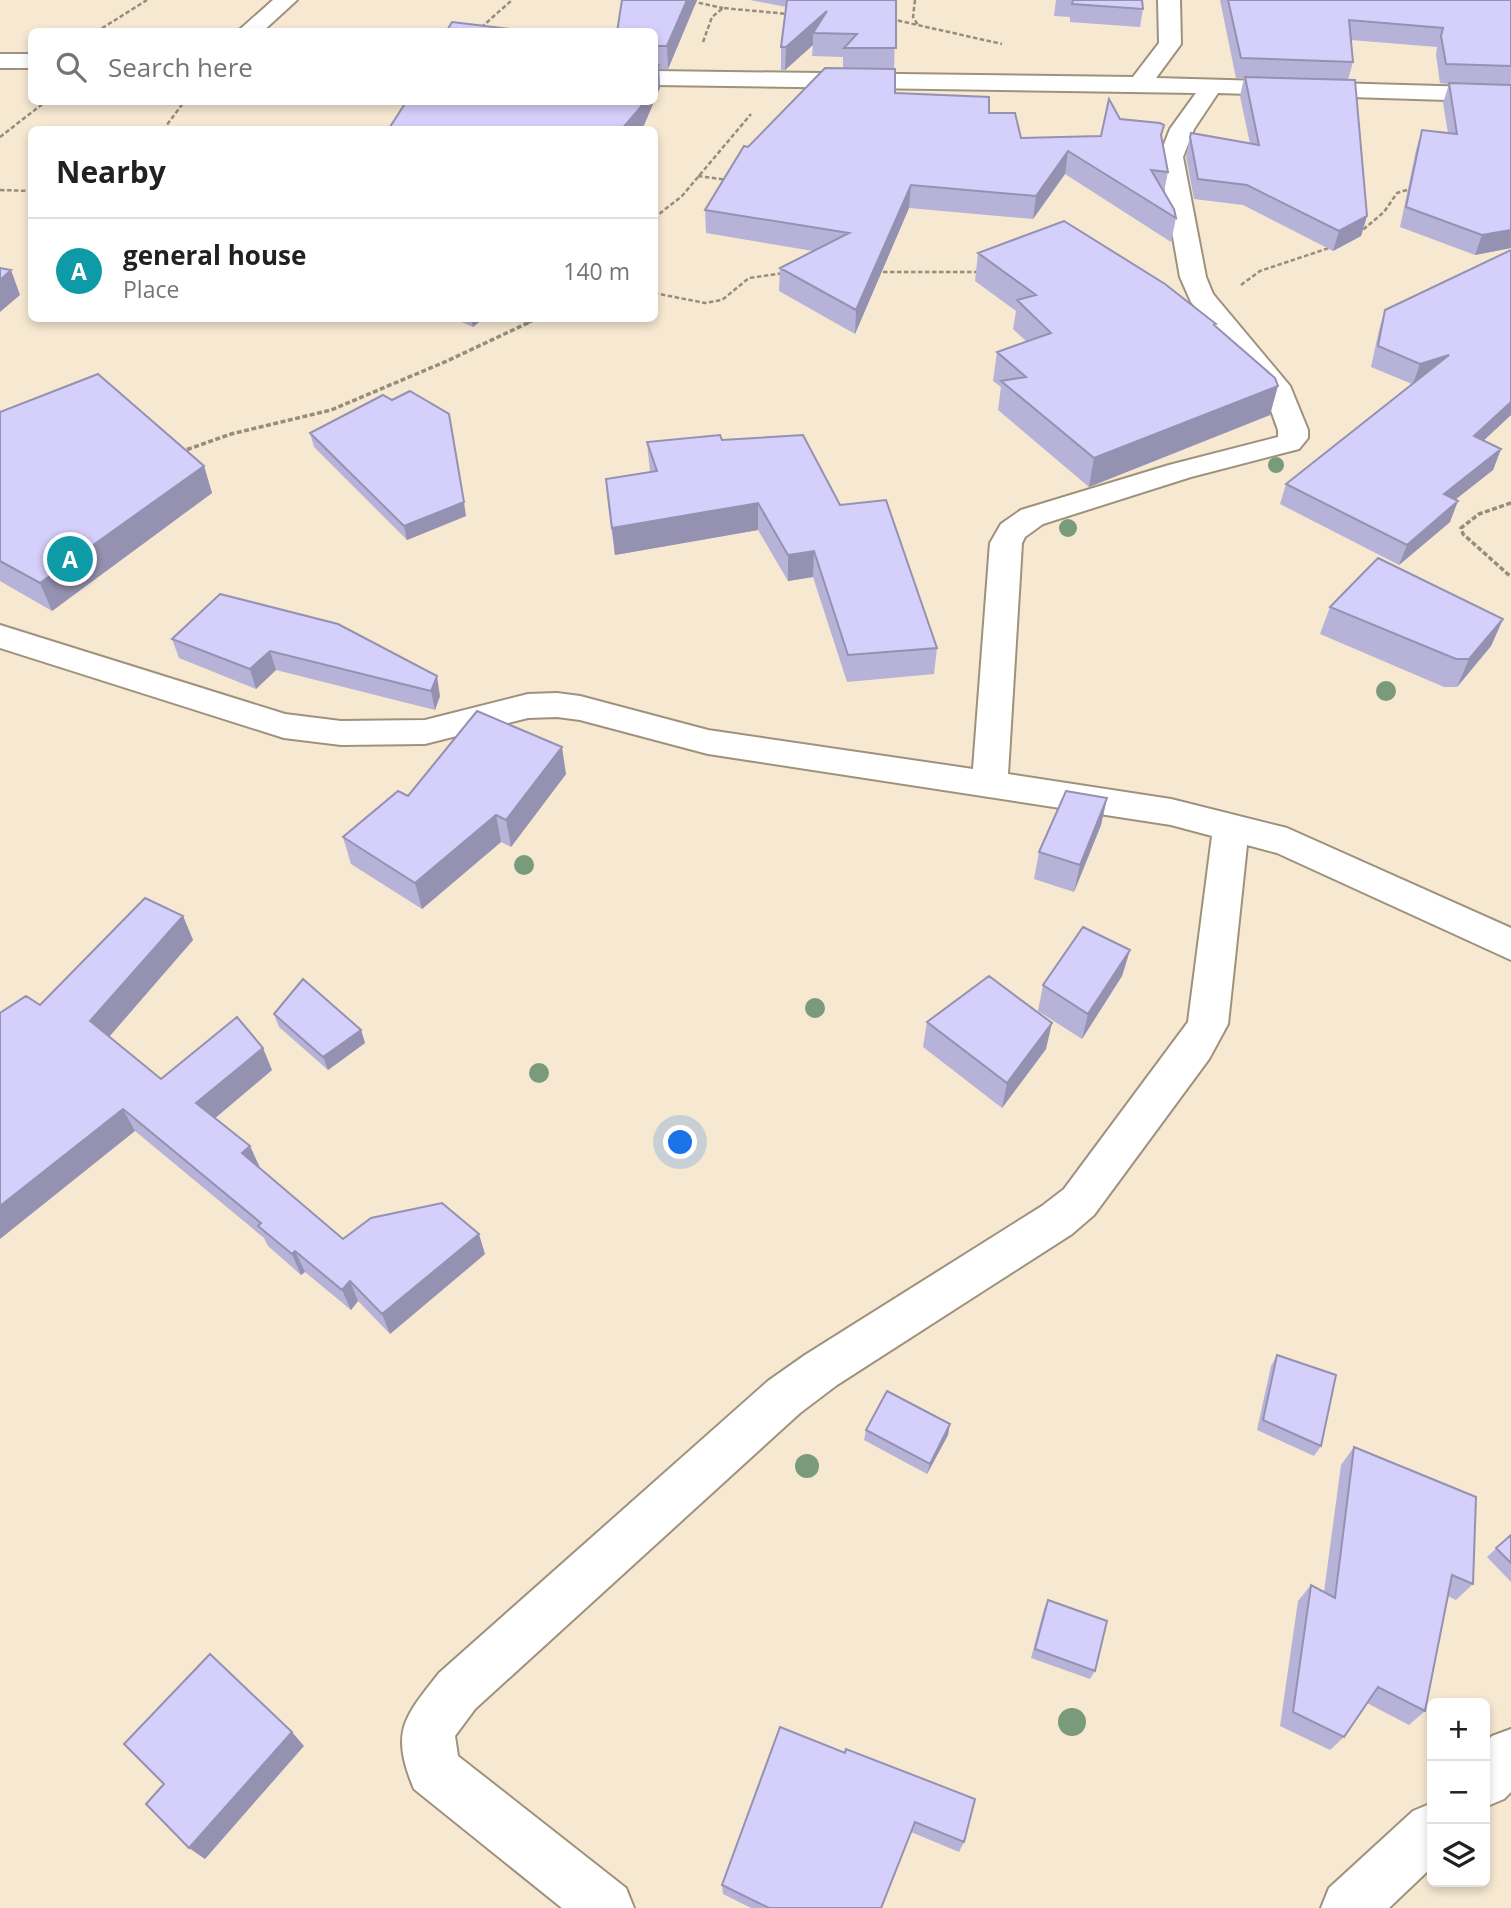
<!DOCTYPE html>
<meta charset="utf-8">
<style>
:root{--surface:#fff;--page:#f2f2f2;--text:#202124;--muted:#757577;--line:#e0e0e0;--accent:#b45309}
body{margin:0;font-family:"Open Sans",sans-serif;background:var(--page);color:var(--text)}
.controls{position:absolute;right:21px;bottom:21px;display:grid;overflow:hidden;border-radius:10px;box-shadow:0 4px 10px #0003}
.controls button{width:63px;height:63px;display:grid;place-items:center;padding:0;border:0;border-bottom:2px solid var(--line);background:var(--surface);color:var(--text);font:35px sans-serif}
.you{position:absolute;left:681px;top:1143px;width:24px;height:24px;margin:-18px;border:5px solid #fff;border-radius:50%;background:#1a73e8;box-shadow:0 0 0 10px #1a73e833}
.badge{display:grid;place-items:center;width:46px;height:46px;border-radius:50%;background:var(--accent);color:#fff;font-size:23px;font-weight:700}
.pin{position:absolute;translate:-50% -50%;border:4px solid #fff;box-shadow:0 2px 7px #0006}
.list{margin:0;padding:0;list-style:none}
h2{display:flex;justify-content:space-between;align-items:center;height:91px;margin:0;padding:0 28px;font-size:30px}
h2 small{font-size:23px;font-weight:400;color:var(--muted)}
.list li{display:grid;grid-template-columns:46px 1fr auto;gap:21px;align-items:center;box-sizing:border-box;height:105px;padding:0 28px;border-top:2px solid var(--line)}
.list b{display:block;font-size:26px;white-space:nowrap}
.list p{margin:0;font-size:23px;white-space:nowrap;color:var(--muted)}
.list em{font-size:23px;font-style:normal;color:var(--muted)}
.icon{flex:none;width:38px;height:38px;fill:none;stroke:currentColor;stroke-width:2;stroke-linecap:round;stroke-linejoin:round}
.map{position:relative;flex:none;width:1511px;height:1908px;overflow:hidden}
.search{position:absolute;background:var(--surface);box-shadow:0 4px 10px #0003;left:28px;top:28px;width:630px;height:77px;display:flex;align-items:center;gap:18px;box-sizing:border-box;padding:0 24px;border-radius:10px;color:var(--muted);font-size:26px}
.panel{position:absolute;background:var(--surface);box-shadow:0 4px 10px #0003;left:28px;top:126px;width:630px;height:196px;border-radius:10px}
.map>svg:first-child{display:block}
.lines{fill:none;stroke-linecap:round;stroke-linejoin:round}
.street-casing{stroke:#9f927d;stroke-width:4}
.path-far1{stroke:#968d7c;stroke-width:2.5;stroke-dasharray:4.5 2.5;stroke-linecap:butt}
.path{stroke:#968d7c;stroke-width:3.5;stroke-dasharray:5 2.5;stroke-linecap:butt}
.street{fill:#fff;fill-rule:evenodd}
.tree{fill:#7a9a7c}
.wall{fill:#b7b2d8}
.shaded-wall{fill:#9591b0}
.building{fill:#d5cffb;stroke:#9591b0;stroke-width:2}
</style>
<div class="map">
<svg width="1511" height="1908" viewBox="0 0 1511 1908">
<rect width="100%" height="100%" fill="#f6e8d1"/>
<g class="lines">
<defs>
<path id="street" d="M273,0H297L262,32H237Z
M1158,0H1180L1181,44L1156,78L1511,88V102L1218,93L1194,129L1183,157L1206,277L1213,294L1290,386L1308,430V438L1299,449L1191,477L1043,524L1025,537L1022,543L1008,774L1171,799L1287,828L1511,928V960L1277,853L1247,845L1228,1024L1209,1059L1094,1215L1072,1234L837,1385L800,1413L475,1709L455,1736L458,1756L626,1888L634,1908H562L414,1789C390,1731 404,1718 439,1673L768,1381L805,1355L1042,1206L1064,1189L1188,1022L1212,836L1171,825L708,754L580,720L557,717L528,718L425,744L341,745L284,738L0,648V625L285,714L341,721L425,720L528,694L557,693L580,696L708,730L973,769L990,543L1001,524L1021,510L1169,465L1278,437V430L1263,388L1191,302L1180,277L1159,157L1170,129L1196,93L654,85V71L1133,77L1159,43Z
M0,54H32V68H0Z
M1511,1729V1792L1504,1799L1485,1807V1743L1492,1736Z
M1432,1803V1867L1389,1908H1321L1329,1888L1413,1811Z"/>
</defs>
<use href="#street" class="street-casing"/>
<path class="path-far1" d="M685,0L723,8
M915,0L913,17L918,25
M891,19L1002,44
M96,32L147,0
M476,32L512,0
M703,42L712,17L723,8L788,14
M163,130L184,102
M0,137L45,102
M698,176L728,180
M0,190L32,191
M654,218L682,196L751,114
M1358,234L1384,212L1397,193L1410,189
M876,272H980
M1241,285L1260,271L1332,247
M654,293L705,303L722,300L749,278L784,273
M528,323L538,318"/>
<path class="path" d="M180,452L231,434L331,410L447,361L532,321
M1511,503L1479,514L1461,528L1463,534L1511,577"/>
<use href="#street" class="street"/>
</g>
<g class="tree">
<circle cx="1276" cy="465" r="8"/>
<circle cx="1068" cy="528" r="9"/>
<circle cx="1386" cy="691" r="10"/>
<circle cx="524" cy="865" r="10"/>
<circle cx="815" cy="1008" r="10"/>
<circle cx="539" cy="1073" r="10"/>
<circle cx="807" cy="1466" r="12"/>
<circle cx="1072" cy="1722" r="14"/>
</g>
<path class="wall" d="M620,0H697L668,69H659L660,88L654,100V32L622,0Z
M750,0H896L894,69L895,93L989,113L1021,138L1101,136L1120,119L1164,125L1161,139L1168,172L1164,192L1176,218L1171,242L1065,174L1033,219L909,208L855,334L779,291L780,268L813,251L706,233L705,210L748,147L843,68V57L812,56L813,45L785,70H781V47L786,7Z
M1056,0H1142L1143,9L1140,27L1070,22V17L1054,16Z
M1220,0H1511V248L1475,255L1400,227L1416,150L1422,130L1448,133L1443,103L1449,84L1440,83L1436,55L1437,47L1351,40L1353,62L1348,80L1367,216L1361,236L1333,251L1243,205L1194,199L1186,157L1190,137L1250,144L1240,96L1244,78H1236Z
M1511,250V415L1484,440L1501,449L1493,470L1455,499L1450,522L1399,565L1280,504L1286,484L1412,384L1371,367L1379,330L1385,310Z
M978,253L1216,324L1215,326L1270,415L1089,487L998,410L1001,387L993,381L997,352L1027,342L1013,329L1016,311L975,281Z
M452,318H484L473,327Z
M0,412L204,466L212,493L52,611L0,581Z
M310,433L466,516L407,540L314,447Z
M722,440L840,505L937,648L934,674L847,682L813,577L788,581L758,530L615,555L608,505L606,479L650,472L647,442Z
M1330,607L1503,619L1491,646L1457,687H1444L1320,634Z
M338,624L440,696L435,710L276,670L256,689L179,658L172,639Z
M566,774L511,847L501,842L422,909L351,864L343,837L408,796Z
M1107,798L1101,825L1074,892L1034,879L1039,852Z
M183,916L193,940L109,1036L161,1079L272,1070L215,1118L250,1146L260,1168L343,1239L485,1254L390,1334L358,1301L351,1310L305,1272L301,1275L268,1246L264,1238L135,1131L40,1005Z
M1130,950L1122,976L1082,1039L1038,1011L1043,985Z
M274,1014L361,1030L365,1043L328,1070L279,1027Z
M927,1022L1046,1049L1002,1108L923,1047Z
M1277,1355L1321,1446L1314,1456L1257,1430L1271,1366Z
M866,1430L948,1435L927,1474L864,1440Z
M1354,1447L1473,1584L1456,1600L1448,1596L1425,1711L1409,1725L1367,1703L1344,1737L1330,1750L1280,1726L1298,1601L1311,1585L1324,1592L1341,1465Z
M1511,1535V1582L1487,1557Z
M1048,1600L1095,1671L1090,1679L1031,1658L1044,1609Z
M780,1727L964,1842L959,1852L911,1832L882,1908H751L723,1894L722,1885Z"/>
<path class="shaded-wall" d="M687,0H697L668,69L667,46Z
M827,11L813,33V45L785,70L786,47Z
M659,65L660,88L654,100V74Z
M643,102H654L642,130H621Z
M1068,151L1065,174L1033,219L1036,196Z
M911,185L909,208L855,334L856,310Z
M1367,216L1361,236L1333,251L1339,231Z
M1511,230V248L1475,255L1482,235Z
M11,270L20,295L0,312V280Z
M471,318H484L473,327Z
M1449,355L1413,384L1420,364Z
M1278,386L1270,415L1089,487L1094,458Z
M1511,402V415L1466,457L1474,436Z
M1501,449L1493,470L1436,515L1444,494Z
M204,466L212,493L52,611L40,583Z
M1458,501L1450,522L1399,565L1407,545Z
M464,502L466,516L407,540L404,526Z
M758,503V530L615,555L612,528Z
M814,551L813,577L788,581V555Z
M1503,619L1491,646L1457,687L1469,659Z
M270,651L276,670L256,689L250,669Z
M437,676L440,696L435,710L431,691Z
M562,747L566,774L511,847L506,820Z
M1107,798L1101,825L1074,892L1080,865Z
M496,815L501,842L422,909L415,883Z
M183,916L193,940L103,1044L90,1021Z
M1130,950L1122,976L1082,1039L1088,1014Z
M1052,1023L1046,1049L1002,1108L1007,1083Z
M361,1030L365,1043L328,1070L323,1057Z
M263,1048L272,1070L207,1125L196,1103Z
M123,1109L135,1131L0,1239V1206Z
M250,1146L260,1168L242,1153Z
M479,1234L485,1254L390,1334L382,1314Z
M295,1251L305,1272L301,1275L292,1254Z
M350,1281L358,1301L351,1310L342,1290Z
M950,1424L948,1435L927,1474L930,1464Z
M292,1732L304,1746L205,1859L189,1848Z"/>
<path class="building" d="M622,0H687L667,46H654V32H617Z
M787,0H896V48H844L857,34L813,33L827,11L786,47H781Z
M1073,0H1142L1143,9L1072,4Z
M1228,0H1511V66L1446,64L1441,36L1443,28L1349,20L1353,62L1241,58Z
M452,22L534,32H446Z
M654,63L659,65L654,74Z
M825,68L895,69V93L989,97V113H1015L1021,138L1101,136L1109,99L1120,119L1160,123L1164,125L1161,135L1168,172L1151,170L1174,209L1176,218L1068,151L1036,196L911,185L856,310L780,268L849,233L705,210L744,146L748,147Z
M1245,77L1355,80L1367,216L1339,231L1247,185L1198,179L1190,137L1191,133L1259,145Z
M1449,83L1511,85V230L1482,235L1406,207L1422,130L1457,134Z
M406,102H643L640,108L621,130H388Z
M1064,221L1165,284L1216,324L1214,325L1275,378L1278,386L1094,458L1001,381L1026,377L997,352L1051,333L1017,300L1036,295L978,253Z
M1511,250V402L1474,436L1501,449L1444,494L1458,501L1407,545L1286,484L1449,355L1420,364L1378,346L1385,310Z
M0,268L11,270L0,280Z
M98,374L204,466L40,583L0,561V412Z
M410,391L449,414L464,502L404,526L310,433L383,395L392,400Z
M720,435L722,440L803,435L840,505L886,500L937,648L848,655L814,551L788,555L758,503L612,528L606,479L657,471L647,442Z
M1378,558L1503,619L1469,659H1456L1330,607Z
M220,594L338,624L437,676L431,691L270,651L250,669L172,639Z
M477,711L562,747L506,820L496,815L415,883L343,837L398,791L408,796Z
M1066,791L1107,798L1080,865L1039,852Z
M145,898L183,916L90,1021L161,1079L237,1017L263,1048L196,1103L250,1146L242,1153L343,1239L371,1218L442,1203L479,1234L382,1314L350,1281L342,1290L295,1251L292,1254L258,1226L261,1223L123,1109L0,1206V1013L26,996L40,1005Z
M1083,927L1130,950L1088,1014L1043,985Z
M989,976L1052,1023L1007,1083L927,1022Z
M303,979L361,1030L323,1057L274,1014Z
M1277,1355L1336,1375L1321,1446L1263,1420Z
M887,1391L950,1424L930,1464L866,1430Z
M1354,1447L1476,1497L1473,1584L1452,1575L1425,1711L1378,1687L1344,1737L1293,1712L1311,1585L1335,1598Z
M1511,1535V1563L1496,1548Z
M1048,1600L1107,1621L1095,1671L1035,1649Z
M210,1654L292,1732L189,1848L146,1804L164,1784L124,1744Z
M780,1727L845,1753L846,1749L975,1799L964,1842L915,1822L881,1908H769L722,1885Z"/>
</svg>
<div class="controls">
<button>+</button>
<button>−</button>
<button><svg class="icon" aria-label="layers" viewBox="0 0 24 24"><path d="M12 4l9 5-9 5-9-5zM3 14l9 5 9-5"/></svg></button>
</div>
<div class="you"></div>
<div class="pin badge" style="left:70px;top:559px;background:#0f9aa8">A</div>
<div class="search"><svg class="icon" aria-label="search" viewBox="0 0 24 24"><circle cx="10" cy="10" r="6"/><path d="M15 15l6 6"/></svg>Search here</div>
<section class="panel">
<h2>Nearby<small></small></h2>
<ul class="list">
<li><span class="badge" style="background:#0f9aa8">A</span><div><b>general house</b><p>Place</p></div><em>140 m</em></li>
</ul>
</section>
</div>
